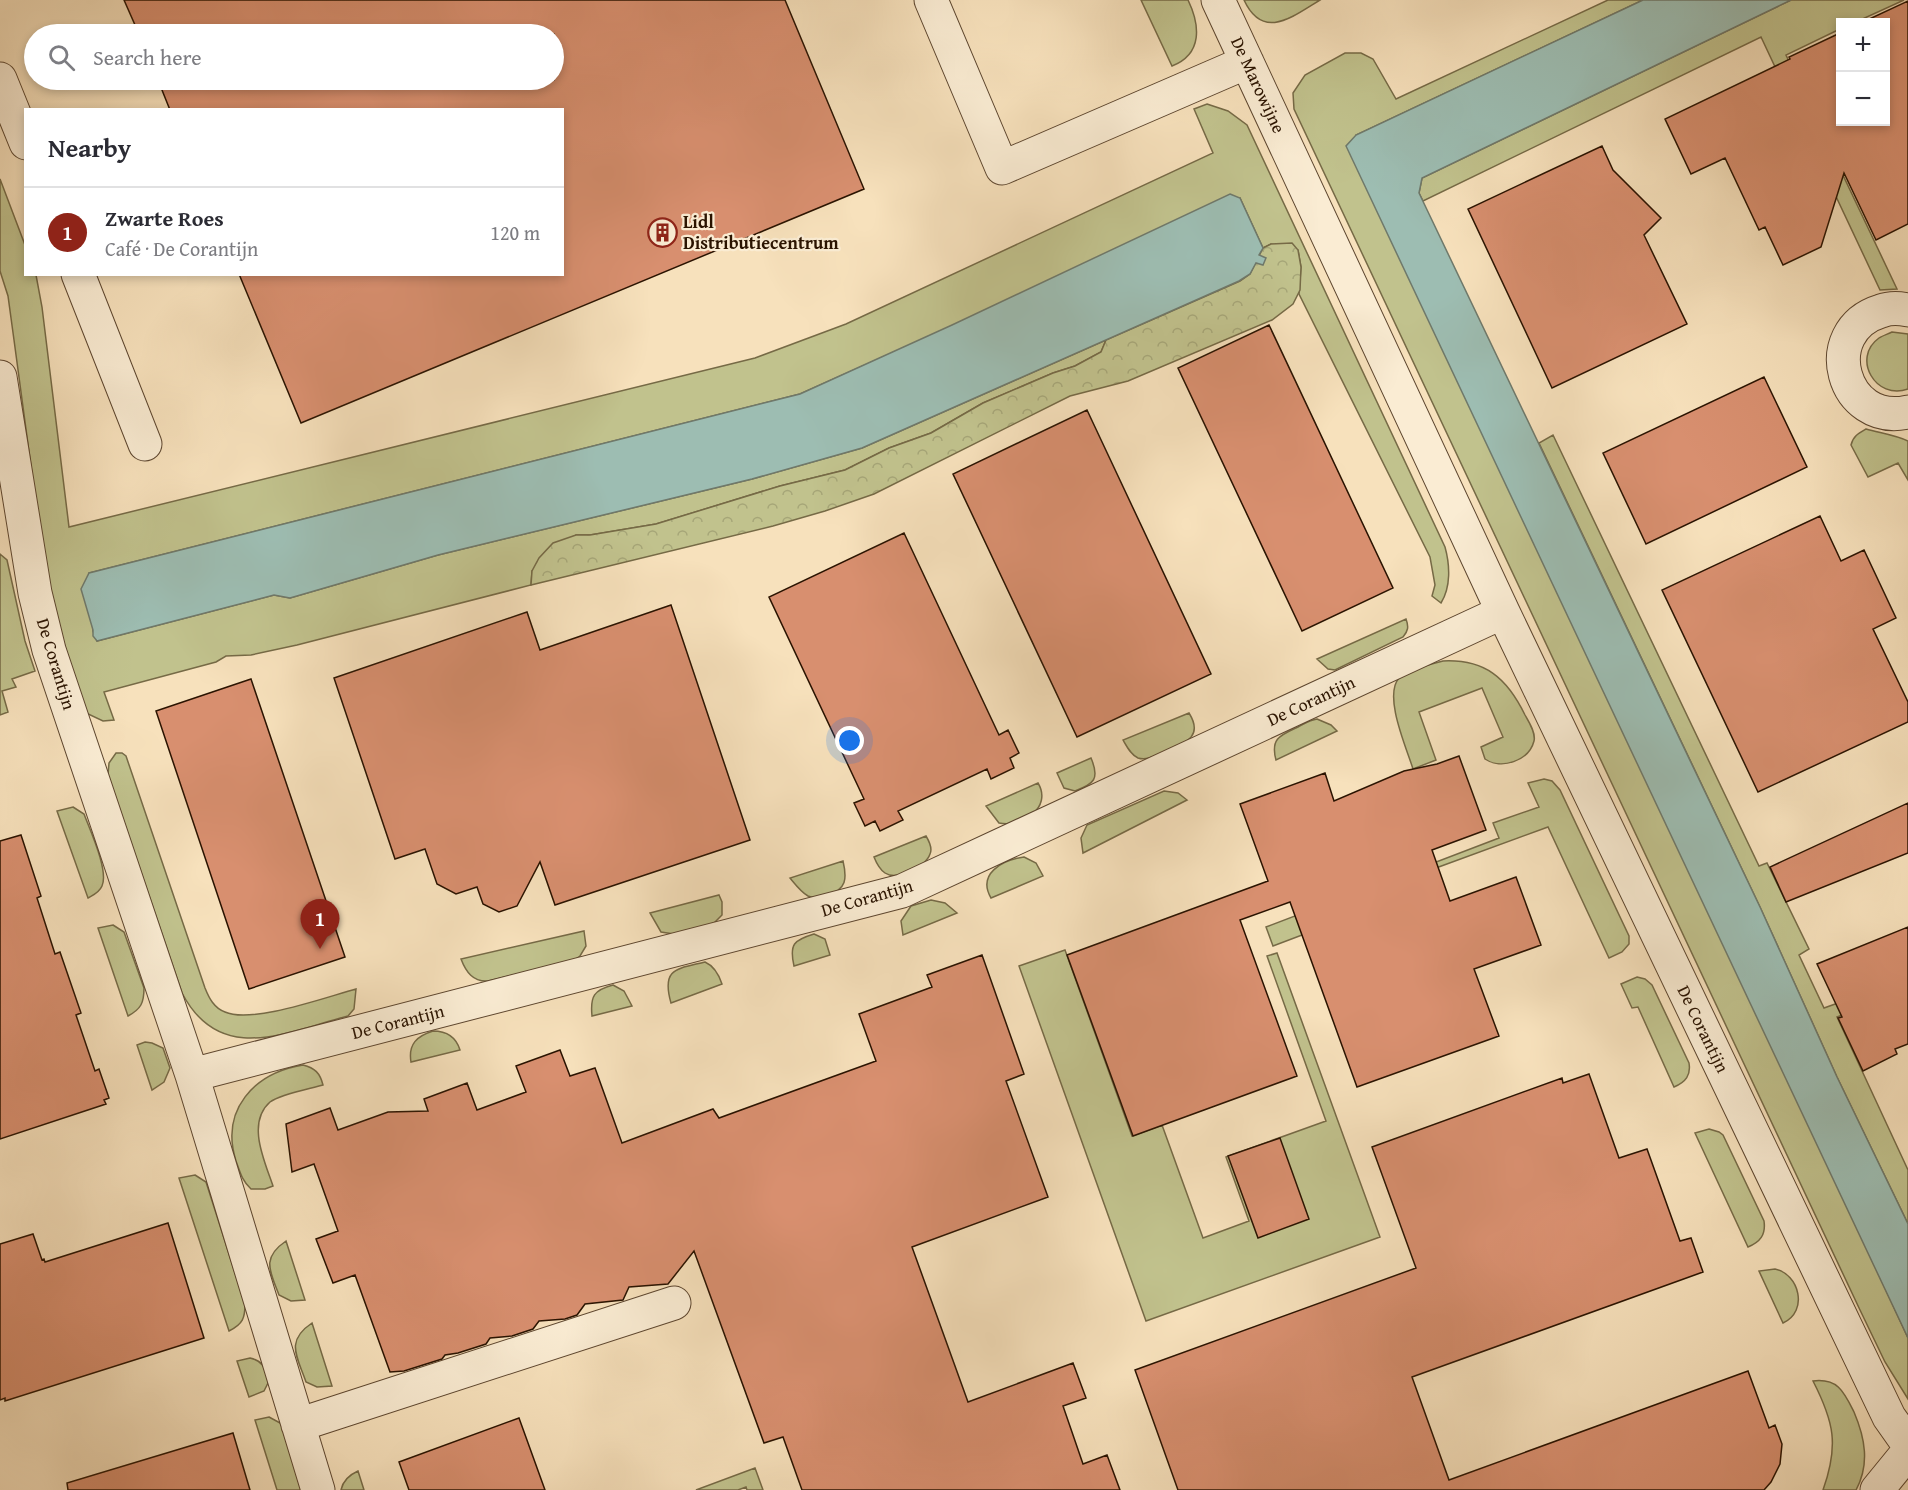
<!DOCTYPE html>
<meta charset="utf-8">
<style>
:root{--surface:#fff;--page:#f7f7f7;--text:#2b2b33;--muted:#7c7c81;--line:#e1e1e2;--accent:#8f2418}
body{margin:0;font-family:"Gentium Book Plus",serif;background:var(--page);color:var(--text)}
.controls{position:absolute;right:18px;top:18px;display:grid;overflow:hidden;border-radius:0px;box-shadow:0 3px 9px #0003}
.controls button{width:54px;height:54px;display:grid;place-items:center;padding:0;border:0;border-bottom:2px solid var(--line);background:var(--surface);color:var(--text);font:30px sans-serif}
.you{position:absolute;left:850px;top:741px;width:21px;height:21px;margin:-15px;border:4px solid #fff;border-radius:50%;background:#1a73e8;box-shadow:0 0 0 9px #1a73e833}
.badge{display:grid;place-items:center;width:39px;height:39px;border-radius:50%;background:var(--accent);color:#fff;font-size:20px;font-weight:700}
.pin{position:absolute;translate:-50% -50px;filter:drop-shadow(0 2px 3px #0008)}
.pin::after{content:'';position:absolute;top:32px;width:21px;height:18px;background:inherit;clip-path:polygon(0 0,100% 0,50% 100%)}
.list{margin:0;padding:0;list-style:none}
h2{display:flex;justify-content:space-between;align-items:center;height:78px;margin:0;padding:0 24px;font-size:26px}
h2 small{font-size:20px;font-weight:400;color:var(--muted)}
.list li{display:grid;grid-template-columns:39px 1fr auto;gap:18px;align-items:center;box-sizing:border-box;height:90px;padding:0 24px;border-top:2px solid var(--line)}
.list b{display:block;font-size:22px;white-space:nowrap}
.list p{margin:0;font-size:20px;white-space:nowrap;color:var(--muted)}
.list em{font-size:20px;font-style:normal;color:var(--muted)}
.icon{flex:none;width:33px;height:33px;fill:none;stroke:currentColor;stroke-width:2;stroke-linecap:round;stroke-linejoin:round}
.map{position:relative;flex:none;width:1908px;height:1490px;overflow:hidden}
.search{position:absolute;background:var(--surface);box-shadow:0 3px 9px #0003;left:24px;top:24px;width:540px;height:66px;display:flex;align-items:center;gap:15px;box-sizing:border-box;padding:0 21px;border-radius:33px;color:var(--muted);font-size:22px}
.panel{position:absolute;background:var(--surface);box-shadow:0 3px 9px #0003;left:24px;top:108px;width:540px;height:168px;border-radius:0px}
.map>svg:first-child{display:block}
.green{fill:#c1c28d;stroke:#766a46;stroke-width:1.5}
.forest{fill:url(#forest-crowns);stroke:#766a46;stroke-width:1.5}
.water{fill:#9dbdb2;stroke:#6f796b;stroke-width:1.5}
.building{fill:#d88f6f;stroke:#2a1300;stroke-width:1.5}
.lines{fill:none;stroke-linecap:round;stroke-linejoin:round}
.minor-casing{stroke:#5d462f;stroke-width:35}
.minor{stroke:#faecd3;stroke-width:33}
.labels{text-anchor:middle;stroke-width:4.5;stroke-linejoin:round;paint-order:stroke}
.street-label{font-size:18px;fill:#2a1300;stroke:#faecd3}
.poi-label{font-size:18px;font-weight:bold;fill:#2a1300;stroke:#faecd3;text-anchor:start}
</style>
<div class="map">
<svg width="1908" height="1490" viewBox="0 0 1908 1490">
<defs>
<pattern id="forest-crowns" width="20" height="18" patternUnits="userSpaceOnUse" patternTransform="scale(1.5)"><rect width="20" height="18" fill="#c1c28d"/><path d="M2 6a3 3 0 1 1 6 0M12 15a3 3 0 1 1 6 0" fill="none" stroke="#a6a678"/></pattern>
</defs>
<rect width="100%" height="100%" fill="#f7e1bc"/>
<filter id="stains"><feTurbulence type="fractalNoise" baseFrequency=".00333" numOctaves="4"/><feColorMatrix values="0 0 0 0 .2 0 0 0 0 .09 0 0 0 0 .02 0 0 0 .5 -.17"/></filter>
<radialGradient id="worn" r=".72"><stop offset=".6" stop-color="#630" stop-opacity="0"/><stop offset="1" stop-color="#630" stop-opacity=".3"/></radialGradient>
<path class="green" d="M1141,0H1188C1200,25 1203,54 1172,66Z
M1244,0H1320C1292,17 1263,41 1244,0Z
M1608,0H1643L1356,135L1908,1338V1399L1885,1362L1860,1310L1294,109L1293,93L1305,75L1345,53H1361L1373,59L1396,99Z
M1791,0H1904L1856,22H1840V29L1786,55L1897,289L1880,290L1761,37L1423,201L1419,193L1422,178Z
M1207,104L1228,111L1247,125L1445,547C1450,565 1451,587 1441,603L1432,596L1435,585L1430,557L1299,294L1301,267L1298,250L1271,244L1263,248L1240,198L800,394L89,573L93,631L97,641L274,595L290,598L438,555L752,479L862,448L1106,340L1101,352L1075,366L1053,373L983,403L931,433L889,448L845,470L780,486L656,524L590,535H576L532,571L531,585L297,645L251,655L226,656L216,662L104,692L114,720L103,721L86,713L48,593L14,340L8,296L0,271V179L25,245L26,274L36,275L42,307L69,527L755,358L846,324L1213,153L1194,109Z
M1892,332L1908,334V389C1876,401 1851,358 1879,338C1882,336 1888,334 1892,332Z
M1866,429C1880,433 1895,435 1908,441V480L1898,463L1868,477L1851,445C1853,436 1859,433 1866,429Z
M1553,435L1759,866L1767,863L1809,949L1799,955L1824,1008L1908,978V991L1837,1017L1908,1170V1224L1837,1077L1760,907L1539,443Z
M0,554L7,560L25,641L35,671L12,679L16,687L2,691L8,712L0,715Z
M1406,619C1409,627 1408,631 1403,637L1335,670L1328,669L1317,659Z
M1443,661C1485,659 1507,678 1525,715C1529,722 1536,733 1534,741C1529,761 1501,770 1485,759L1481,747L1503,737L1482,688L1419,712L1436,760L1413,769C1407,749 1383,696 1399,678C1407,670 1431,664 1443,661Z
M1189,713C1204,737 1185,743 1165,752C1157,755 1147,761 1138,758C1131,755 1127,747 1123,740Z
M1317,719L1331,725L1337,731L1276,760C1270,738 1281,735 1298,727C1304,724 1310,720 1317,719Z
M116,753H122L126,756L205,988C209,998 214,1008 225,1012C252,1024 326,997 356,989L354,1009L348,1016C286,1032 220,1066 182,993L108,775L109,763Z
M1091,758C1100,779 1094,784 1075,791L1064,788L1057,773Z
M1544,779L1552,781L1560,790L1629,936V944L1622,952L1609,958L1548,827L1436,868L1442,882L1273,946L1266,927L1499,838L1493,823L1539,807L1528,783Z
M1038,783C1053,808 1021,828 999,823L986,806Z
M1164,791L1178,793L1187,800L1083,853L1081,838L1087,825Z
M73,807L84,814C90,830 109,871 102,886C99,893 93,895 88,898L57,811Z
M926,836C929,841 933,848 930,854C926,867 897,881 885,873C879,869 876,862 874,857Z
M1024,857L1036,863L1043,876L991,898C977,874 1002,860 1024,857Z
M843,861C847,878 847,890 827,895C821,897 814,899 808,896C801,892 795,884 790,878Z
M719,895L722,902V915L713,924L674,934L661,932L650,913Z
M931,900L945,903L957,913L903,935L901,921L911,906Z
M113,925L124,932L144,988C144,1003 141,1009 128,1016L98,928Z
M584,931L586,946L580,956L573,961L488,981C473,982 466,972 461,959Z
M814,934L825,939L830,955L794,966C789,944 794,940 814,934Z
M1065,950L1132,1136L1162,1125L1203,1238L1249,1221L1226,1157L1326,1121L1267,956L1277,953L1380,1237L1146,1321L1019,966Z
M705,962C714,966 719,975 722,984L671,1003C661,968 677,969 705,962Z
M1637,977L1645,979L1652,985L1689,1063C1691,1075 1686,1082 1674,1087L1638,1007L1632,1008L1621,984Z
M613,985L624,991L632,1006L592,1016C590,996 594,990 613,985Z
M433,1031C447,1031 456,1037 460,1050L411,1062C408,1044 417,1036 433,1031Z
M145,1042L152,1043L163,1048L170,1068L164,1082L152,1090L137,1045Z
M303,1065C315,1068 320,1073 323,1085C309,1089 281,1094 270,1102C246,1123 265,1162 273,1186L265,1189H251C242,1181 240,1172 236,1161C220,1110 254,1073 303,1065Z
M1709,1129L1719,1132L1723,1135L1764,1221C1766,1235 1760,1242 1748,1247L1695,1133Z
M195,1175L206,1182L245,1304C245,1318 243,1324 229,1331L179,1178Z
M286,1241L305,1300L291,1301L279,1295C270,1271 261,1258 286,1241Z
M1775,1269C1799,1274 1809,1311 1783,1323L1759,1271Z
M312,1323L332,1386L317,1387L306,1382C297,1356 285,1341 312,1323Z
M250,1358C264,1361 265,1369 269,1381L264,1391L249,1397L237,1361Z
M1813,1381C1838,1378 1844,1392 1854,1412C1865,1438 1870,1464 1856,1490H1823C1839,1445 1834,1422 1813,1381Z
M269,1417L282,1424L302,1490H277L255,1420Z
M755,1468L763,1490H747L746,1487L738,1490H696Z
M358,1471L364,1490H341C343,1480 349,1475 358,1471Z"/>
<path class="forest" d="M1292,243L1298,250L1301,267L1300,290L1293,304L1272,320L1128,381L1070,396L874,494L825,511L773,526L531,585L532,571L539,558L553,543L576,535H590L656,524L780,486L845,470L889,448L931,433L983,403L1053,373L1075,366L1101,352L1106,340L1240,281L1250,274L1263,248L1271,244Z"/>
<path class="water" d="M1643,0H1791L1422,178L1419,193L1760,907L1837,1077L1908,1224V1338L1346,146L1356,135Z
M1230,194L1240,198L1263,248L1259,255L1266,258L1263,265L1256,263L1250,274L1239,281L862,448L752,479L438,555L290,598L274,595L97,641L93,636V630L81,589L89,573L800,394L952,325Z"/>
<path class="building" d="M124,0H785L864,189L301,423L239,274H562V110H170L158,80H554V34H139Z
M1908,1V224L1876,240L1844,173L1821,247L1783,265L1765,227L1759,230L1725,158L1691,174L1665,119L1790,59L1789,57L1840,33V122H1886V22H1863Z
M1602,146L1613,170L1661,218L1644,235L1687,324L1552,388L1468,209Z
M1269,325L1393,588L1302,631L1178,368Z
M1764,377L1807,467L1646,544L1603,453Z
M1087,410L1211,674L1077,737L953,474Z
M1820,516L1841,561L1864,550L1896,618L1873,629L1908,702V722L1758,792L1662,590Z
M904,533L999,735L1008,730L1019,753L1010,758L1014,768L991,779L987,769L898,811L903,820L880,831L875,821L865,826L854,803L864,799L769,597Z
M671,605L750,840L555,905L540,862L517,906L499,912L483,904L477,887L456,894L437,884L425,849L395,859L334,678L527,612L540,650Z
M251,679L345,957L249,989L156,711Z
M1459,756L1486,830L1432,850L1450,901L1516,877L1541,945L1474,969L1499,1036L1357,1087L1290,902L1240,920L1297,1076L1133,1136L1067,955L1268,881L1240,804L1325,773L1334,801L1404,771L1437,764Z
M1908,803V853L1786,902L1770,867Z
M21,835L41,896L37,898L55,954L60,952L81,1013L76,1015L95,1071L99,1069L109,1098L104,1100L106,1104L0,1139V841Z
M1908,927V1044L1895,1049L1897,1054L1863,1071L1838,1018L1842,1017L1817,964Z
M982,955L1024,1074L1006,1081L1048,1197L912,1247L968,1402L1073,1363L1086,1398L1063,1406L1083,1464L1107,1455L1120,1490H802L783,1437L764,1443L694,1251L668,1284L629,1287L623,1300L585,1304L577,1315L565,1319L539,1321L533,1329L512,1336L490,1338L486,1344L458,1353L445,1355L442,1359L404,1371L390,1372L355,1275L333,1283L316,1239L338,1231L314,1164L292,1172L286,1124L330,1108L338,1130L388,1112L428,1111L424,1099L467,1083L477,1110L526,1092L516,1066L560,1050L570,1076L595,1068L622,1143L713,1109L719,1118L876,1061L859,1014L932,987L927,975Z
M1589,1074L1619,1158L1647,1149L1680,1241L1691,1238L1703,1272L1412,1377L1449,1480L1748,1371L1769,1428L1775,1425L1782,1444L1780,1464L1771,1482L1764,1490H1178L1135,1370L1416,1268L1372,1147L1562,1078L1563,1083Z
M1280,1138L1309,1219L1258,1238L1228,1156Z
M168,1223L204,1338L5,1401V1398L0,1400V1244L33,1234L42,1260L44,1259L45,1262Z
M519,1418L545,1490H409L399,1462Z
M233,1433L250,1490H68L67,1483Z"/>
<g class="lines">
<defs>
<path id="minor" d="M931,0L1002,168L1247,62
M1218,0L1503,612L1889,1417L1908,1444
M0,79L26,143
M78,274L145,444
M1908,310C1899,308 1889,308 1881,311C1816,331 1842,427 1908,412
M0,377L35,593L49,650L192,1075L318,1490
M192,1075L902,891L1503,612
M298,1425L674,1303
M1877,1490L1908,1452"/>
</defs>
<use href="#minor" class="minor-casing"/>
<use href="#minor" class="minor"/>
</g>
<defs>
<symbol id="building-ring" viewBox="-11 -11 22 22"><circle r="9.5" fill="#faecd3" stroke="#8f2418" stroke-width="1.5"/><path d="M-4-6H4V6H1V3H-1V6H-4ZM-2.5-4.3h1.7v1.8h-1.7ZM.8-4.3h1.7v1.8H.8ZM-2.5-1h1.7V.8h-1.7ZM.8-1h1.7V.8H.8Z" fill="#8f2418"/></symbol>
</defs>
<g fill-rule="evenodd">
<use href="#building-ring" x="646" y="216" width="33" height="33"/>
</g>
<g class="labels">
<g class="street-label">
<text transform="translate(1258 85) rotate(65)" y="6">De Marowijne</text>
<text transform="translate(56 664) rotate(73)" y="6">De Corantijn</text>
<text transform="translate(1311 701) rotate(-25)" y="6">De Corantijn</text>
<text transform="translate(867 898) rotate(-16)" y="6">De Corantijn</text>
<text transform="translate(398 1022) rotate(-14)" y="6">De Corantijn</text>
<text transform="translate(1703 1029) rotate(64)" y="6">De Corantijn</text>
</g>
<g class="poi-label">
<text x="683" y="228">Lidl<tspan x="683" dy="21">Distributiecentrum</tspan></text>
</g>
</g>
<rect width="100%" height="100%" filter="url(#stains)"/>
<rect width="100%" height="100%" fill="url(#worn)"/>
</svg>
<div class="controls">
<button>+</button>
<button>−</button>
</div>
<div class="you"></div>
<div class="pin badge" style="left:320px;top:949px">1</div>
<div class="search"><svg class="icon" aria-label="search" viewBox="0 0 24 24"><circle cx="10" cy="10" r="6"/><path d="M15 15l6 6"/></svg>Search here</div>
<section class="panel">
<h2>Nearby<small></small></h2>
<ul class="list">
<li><span class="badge">1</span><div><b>Zwarte Roes</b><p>Café · De Corantijn</p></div><em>120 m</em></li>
</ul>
</section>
</div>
